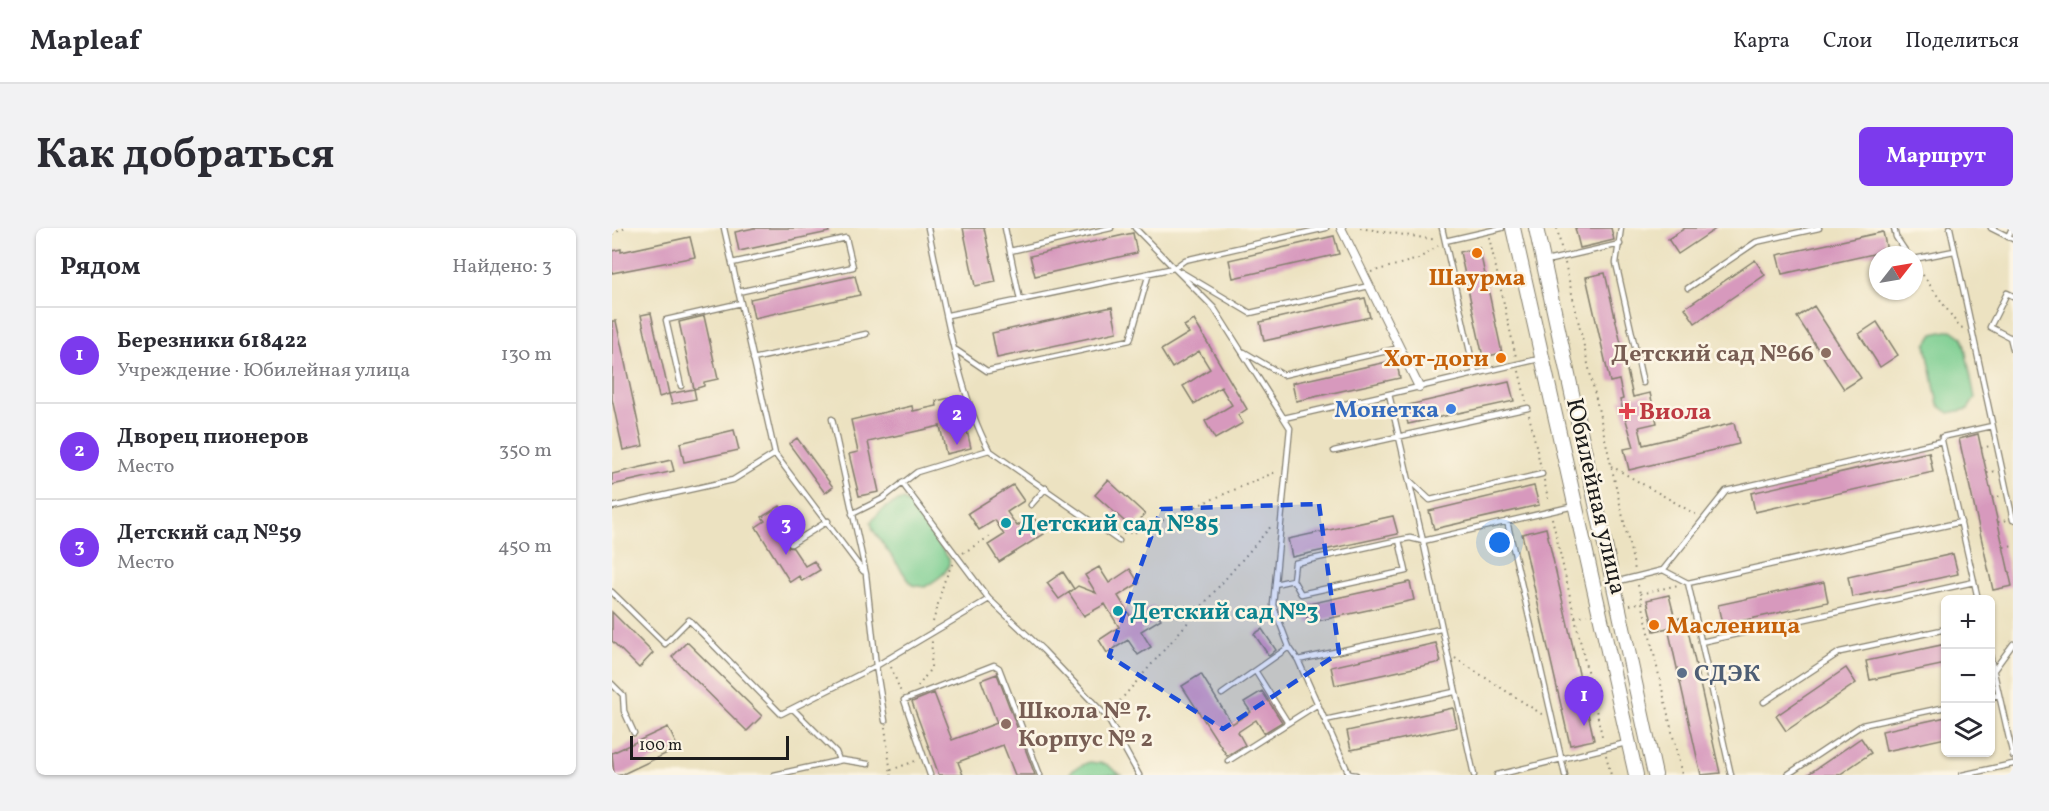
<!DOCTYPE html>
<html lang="ru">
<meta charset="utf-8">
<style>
:root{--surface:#fff;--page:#f2f2f3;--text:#2b2b33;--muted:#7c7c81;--line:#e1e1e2;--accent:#7c3aed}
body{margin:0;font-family:Vollkorn,serif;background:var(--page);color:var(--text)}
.controls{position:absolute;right:18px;bottom:18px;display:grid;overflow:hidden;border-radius:9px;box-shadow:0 2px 4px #0004}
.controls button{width:54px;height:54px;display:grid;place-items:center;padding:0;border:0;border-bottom:2px solid var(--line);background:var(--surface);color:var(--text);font:30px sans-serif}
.compass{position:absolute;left:1257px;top:18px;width:54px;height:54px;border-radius:50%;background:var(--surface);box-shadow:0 2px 4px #0004;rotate:59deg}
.scale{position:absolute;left:18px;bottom:15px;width:159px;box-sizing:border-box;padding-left:6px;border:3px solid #1c1c1c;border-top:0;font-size:16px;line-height:21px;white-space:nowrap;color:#1c1c1c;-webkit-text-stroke:4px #fcf5e5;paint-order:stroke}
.you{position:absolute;left:888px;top:315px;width:21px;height:21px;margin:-15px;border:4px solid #fff;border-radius:50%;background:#1a73e8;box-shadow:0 0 0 9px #1a73e833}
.badge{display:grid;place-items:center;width:39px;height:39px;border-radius:50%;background:var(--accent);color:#fff;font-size:20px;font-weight:700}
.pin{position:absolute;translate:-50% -50px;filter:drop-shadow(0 2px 3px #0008)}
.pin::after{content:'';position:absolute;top:32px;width:21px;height:18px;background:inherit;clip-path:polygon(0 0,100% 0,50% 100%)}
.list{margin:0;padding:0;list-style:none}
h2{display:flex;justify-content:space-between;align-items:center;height:78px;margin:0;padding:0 24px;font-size:26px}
h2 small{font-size:20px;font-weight:400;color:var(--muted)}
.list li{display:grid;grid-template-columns:39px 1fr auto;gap:18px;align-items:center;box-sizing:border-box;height:96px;padding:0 24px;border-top:2px solid var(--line)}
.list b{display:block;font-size:22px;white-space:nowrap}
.list p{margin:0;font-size:20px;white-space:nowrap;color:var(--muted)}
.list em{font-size:20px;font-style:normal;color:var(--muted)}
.icon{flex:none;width:33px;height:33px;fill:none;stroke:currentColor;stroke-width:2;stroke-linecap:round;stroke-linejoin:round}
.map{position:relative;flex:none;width:1401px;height:547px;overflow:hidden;border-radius:9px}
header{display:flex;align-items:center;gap:36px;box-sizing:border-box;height:84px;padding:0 30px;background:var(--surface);border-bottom:2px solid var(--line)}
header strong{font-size:28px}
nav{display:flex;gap:33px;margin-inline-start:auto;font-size:21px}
.intro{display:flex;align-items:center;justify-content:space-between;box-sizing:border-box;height:144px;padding:0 36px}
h1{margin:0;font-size:42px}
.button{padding:15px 27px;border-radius:9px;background:var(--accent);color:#fff;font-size:21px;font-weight:700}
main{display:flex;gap:36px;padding:0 36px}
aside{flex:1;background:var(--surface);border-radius:9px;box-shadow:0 2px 4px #0004}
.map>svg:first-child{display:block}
.green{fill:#7bce91;stroke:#4c7556;stroke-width:1.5}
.building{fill:#d799bd}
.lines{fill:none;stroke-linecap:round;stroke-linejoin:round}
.lane-casing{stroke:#847f6e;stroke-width:7}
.street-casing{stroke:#847f6e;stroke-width:10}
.primary-casing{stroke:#847f6e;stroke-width:16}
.path{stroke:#847f6e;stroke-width:2;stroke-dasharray:1.5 4.5;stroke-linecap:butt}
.lane{stroke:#fff;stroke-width:4.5}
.street{stroke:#fff;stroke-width:8}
.primary{stroke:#fff;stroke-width:14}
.marked{fill:#1d4ed8;fill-opacity:0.2;stroke:#1d4ed8;stroke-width:4.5;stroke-dasharray:12 8;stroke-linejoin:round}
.food-dot{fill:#e8710a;stroke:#fcf5e5;stroke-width:2}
.education-dot{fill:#8d6e63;stroke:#fcf5e5;stroke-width:2}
.shop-dot{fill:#3f7fe0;stroke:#fcf5e5;stroke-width:2}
.health-dot{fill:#e0444e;stroke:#fcf5e5;stroke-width:2}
.culture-dot{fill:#0f9aa8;stroke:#fcf5e5;stroke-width:2}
.service-dot{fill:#5c6f8a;stroke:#fcf5e5;stroke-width:2}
.labels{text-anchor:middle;stroke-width:5;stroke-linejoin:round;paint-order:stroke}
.food-label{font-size:24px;font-weight:bold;fill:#c56008;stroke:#fcf5e5}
.education-label{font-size:24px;font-weight:bold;fill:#785e54;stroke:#fcf5e5;text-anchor:end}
.shop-label{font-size:24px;font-weight:bold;fill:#366cbe;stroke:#fcf5e5;text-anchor:end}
.health-label{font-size:24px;font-weight:bold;fill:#be3a42;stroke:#fcf5e5;text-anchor:start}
.street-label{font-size:24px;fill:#1c1c1c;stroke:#fcf5e5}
.culture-label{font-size:24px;font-weight:bold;fill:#0d838f;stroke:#fcf5e5;text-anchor:start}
.service-label{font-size:24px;font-weight:bold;fill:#4e5e75;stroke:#fcf5e5;text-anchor:start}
</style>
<header>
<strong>Mapleaf</strong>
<nav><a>Карта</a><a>Слои</a><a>Поделиться</a></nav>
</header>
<div class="intro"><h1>Как добраться</h1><a class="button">Маршрут</a></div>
<main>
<aside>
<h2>Рядом<small>Найдено: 3</small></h2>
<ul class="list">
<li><span class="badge">1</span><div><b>Березники 618422</b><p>Учреждение · Юбилейная улица</p></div><em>130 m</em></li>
<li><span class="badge">2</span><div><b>Дворец пионеров</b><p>Место</p></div><em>350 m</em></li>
<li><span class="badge">3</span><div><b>Детский сад №59</b><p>Место</p></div><em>450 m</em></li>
</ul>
</aside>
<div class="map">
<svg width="1401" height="547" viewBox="0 0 1401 547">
<rect width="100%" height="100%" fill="#fcf5e5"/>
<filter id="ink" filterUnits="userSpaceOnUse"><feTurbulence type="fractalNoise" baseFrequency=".0167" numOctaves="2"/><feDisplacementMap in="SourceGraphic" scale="12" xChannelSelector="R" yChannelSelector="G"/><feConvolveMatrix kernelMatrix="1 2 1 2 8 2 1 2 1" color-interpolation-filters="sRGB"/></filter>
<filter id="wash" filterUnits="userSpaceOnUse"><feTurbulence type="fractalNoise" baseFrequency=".008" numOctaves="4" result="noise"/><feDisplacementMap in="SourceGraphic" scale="24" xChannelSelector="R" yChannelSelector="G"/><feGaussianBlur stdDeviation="1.35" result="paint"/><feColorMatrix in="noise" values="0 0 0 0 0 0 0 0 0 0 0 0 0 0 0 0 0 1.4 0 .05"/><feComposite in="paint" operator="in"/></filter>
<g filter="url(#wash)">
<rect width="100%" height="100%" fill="#ece2c1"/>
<path class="green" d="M1340,102L1351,110L1363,170L1356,181L1337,185L1326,177L1314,117L1321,106Z
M291,272L298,276L337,331C339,345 323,352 313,359L300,357L261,302L259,294C266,284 279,274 291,272Z
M477,534L494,536L509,547H457L460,542Z"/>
<g id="blocks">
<path class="building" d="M142,0H216L217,4L127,23L123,4Z
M351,0H372L384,54L363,58Z
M963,0H999L1002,12L968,20Z
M1073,0H1105L1066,26L1056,11Z
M1271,4L1275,23L1170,46L1165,27Z
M521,5L525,25L423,48L418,28Z
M722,8L727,26L621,50L617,32Z
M78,9L83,29L0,45V23L9,21V24Z
M867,19L890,125L871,129L848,24Z
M1143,32L1153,47L1083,95L1073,80Z
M993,45L1021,169L1038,165L1045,195L1027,199L1031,217L1122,195L1127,216L1017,242L1012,221L1022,219L1008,172L1011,171L1007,152L998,154L974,49Z
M243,48L248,67L142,90L138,71Z
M753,70L758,89L652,113L648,94Z
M1202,78L1249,150L1232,161L1185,89Z
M500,79L505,104L385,130L380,105Z
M39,85L57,166L47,169L29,87Z
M92,88L106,151L92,154V158L82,161L67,94Z
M582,92L635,181L626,187L631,195L603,211L593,193L620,177L609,159L582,176L571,158L598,141L587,123L560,140L549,122L577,105L572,98Z
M0,93H4L31,218L11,222L0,171Z
M1265,94L1286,127L1268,139L1247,106Z
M784,132L788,150L684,173L680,155Z
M897,154L902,173L796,196L792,178Z
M82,161L84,171L60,176L57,166Z
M347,168L359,220L334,226L328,198L256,214L267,264L247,268L237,226L246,224L239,192L300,178L301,183L325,178L324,173Z
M122,202L127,222L72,234L68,215Z
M1366,206L1400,358L1381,362L1347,211Z
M185,210L221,259L213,265L177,216Z
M1317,224L1321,244L1143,284L1139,265Z
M59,232L62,243L0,257V246Z
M496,252L533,286L520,300L483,267Z
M401,257L412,273L395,284L405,298L421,288L432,306L387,334L376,317L392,307L383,292L367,302L356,285Z
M922,258L927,277L822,301L817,283Z
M168,278L174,288L165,293L176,312V319L181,320L193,338L202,333L208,342L190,353L187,348L178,354L144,299L153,293L150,289Z
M781,288L786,306L680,329L676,311Z
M934,300L982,512L958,517L910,306Z
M1341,326L1346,346L1240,369L1236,349Z
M487,339L497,355L518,341L527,355L506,368L520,391L541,378L549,391L529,403L539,419L526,427L516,412L495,425L487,412L507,399L493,376L472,388L457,365L466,358L484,365L473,347Z
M451,344L462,361L447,371L435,355Z
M798,354L802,372L696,395L692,377Z
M1212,354L1216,374L1110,397L1106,377Z
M1057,367L1063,391L1073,389L1108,545L1089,547L1056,400L1042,403L1035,372Z
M0,384L41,425L27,440L0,413Z
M650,401L664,422L657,428L642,406Z
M75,414L150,488L135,503L60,429Z
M824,415L829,434L723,457L719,439Z
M1334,416V436L1258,452L1254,433Z
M1234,440L1244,455L1174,503L1164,488Z
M385,446L423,547H403L391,517L346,534L351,547H327L300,474L322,465L340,512L385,495L369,452Z
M589,446L620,496L639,484L632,474L650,463L670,494L652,505L644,492L626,504L633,517L615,528L570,458Z
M841,480L845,499L739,522L735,503Z
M1334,489V510L1274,523L1270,503Z
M56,499L66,520L9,547H2L0,525Z
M1249,510L1259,525L1227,547H1195Z"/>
</g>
</g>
<g filter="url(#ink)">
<use href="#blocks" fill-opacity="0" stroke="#847f6e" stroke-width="1.5"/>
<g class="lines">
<defs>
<path id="lane" d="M112,0L163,226L251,343
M316,0C331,67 345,163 377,222L507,313
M393,0L408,72
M523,0L562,40L573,32L714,0
M830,0L863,146
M1009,0L1004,35L1031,155
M1282,0L1284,9L1296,27
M1338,0L1401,292
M1379,0L1401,11
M1396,9L1400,0
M833,13L890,0
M398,23L499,0
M1302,31L1342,23
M934,33L1008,16
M120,35L234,10L241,39L126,64
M562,40L602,80L678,200L661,377L677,419L686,432L737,546L744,547
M569,44L638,85L757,58
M1076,60L1144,14L1207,0
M1401,68L1395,65L1378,99L1401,111
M336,87L562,40
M1398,109L1401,121
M344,122L375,143L518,112L537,45
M632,124L671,147L788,120
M141,131L254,106
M927,131L777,166L811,313L962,278
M69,158L54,92L129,75
M672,190L777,166
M1330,213V209L1380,198
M722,223L916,180
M797,252L818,272L930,246
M419,277L434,260
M0,279L121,252L163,226
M240,286L270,271L305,244L377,222
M895,293L953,547
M787,312L794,343L689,366L681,352L683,335L787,312L798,310L811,313L862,547
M179,316L216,293
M1051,342L1114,263L1330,213L1366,371
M1003,354L1051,342L1076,355L1349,294
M1076,355L1119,547
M663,356L681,352
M0,364L53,416L77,392L169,486L264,438L254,346L220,191
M377,371L431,422L495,489L527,547
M1089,414L1362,354
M1378,427L1401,528
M686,432L828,401
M1382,442L1401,416
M644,444L676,495
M0,456L11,467L12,483L22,505
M610,466L677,419
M1378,469L1387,467
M1152,474L1228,424L1334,401
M181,481L224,524L227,532
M713,492L842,464
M273,493L264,438L377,371L290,255
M616,533L706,476
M162,547L230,532L256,536
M318,547L292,472L382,437L387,440L428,547
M885,547L1014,515
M1175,547L1250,497L1334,479
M1350,547L1401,536"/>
<path id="street" d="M729,0L807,159"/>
<path id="primary" d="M901,0L1024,547
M924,0L1043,547"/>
</defs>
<use href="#lane" class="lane-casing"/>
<use href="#street" class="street-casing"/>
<use href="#primary" class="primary-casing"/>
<path class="path" d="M748,0L825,12
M945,0L950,24
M0,6L13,0
M877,9L904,129
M953,35L1023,342
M1304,37L1348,100L1353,99
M759,44L806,31L826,18
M907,143L914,173
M917,187L929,240
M1369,220L1378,218
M999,238L1085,287
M1375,245L1384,243
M932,252L937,275
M1380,270L1389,268
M940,290L991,512
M1386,294L1395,292
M511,306L524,304L666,243
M1392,319L1401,317
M351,325L380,307
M1397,344L1401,343
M1026,357L1070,547
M1028,366L1066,357
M1018,377L1030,374
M963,389L975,387
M321,394L332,354L341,334
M843,430L931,487
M279,439L290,467
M306,459L319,440L320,412
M500,482L661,296
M273,499L279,547
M994,527L999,547
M279,542L306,532"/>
<use href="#lane" class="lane"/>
<use href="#street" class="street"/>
<use href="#primary" class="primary"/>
</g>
</g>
<path class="marked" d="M707,276L727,425L611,501L497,428L549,281Z"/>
<g class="food-dot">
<circle cx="865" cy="25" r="6"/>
<circle cx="889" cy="130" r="6"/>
<circle cx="1042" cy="397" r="6"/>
</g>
<g class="education-dot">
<circle cx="1214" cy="125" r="6"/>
<circle cx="394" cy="496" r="6"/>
</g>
<circle class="shop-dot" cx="839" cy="181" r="6"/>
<path class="health-dot" d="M1012 174h6v6h6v6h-6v6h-6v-6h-6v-6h6z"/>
<g class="culture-dot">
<circle cx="394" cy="295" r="6"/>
<circle cx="506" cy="383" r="6"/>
</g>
<circle class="service-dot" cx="1070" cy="445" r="6"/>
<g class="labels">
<g class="food-label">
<text x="865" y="57">Шаурма</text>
<text x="877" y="138" text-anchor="end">Хот-доги</text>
<text x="1054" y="405" text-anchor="start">Масленица</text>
</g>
<g class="education-label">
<text x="1202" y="133">Детский сад №66</text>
<text x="406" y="490" text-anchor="start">Школа № 7.<tspan x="406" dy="28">Корпус № 2</tspan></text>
</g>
<g class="shop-label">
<text x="827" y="189">Монетка</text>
</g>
<g class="health-label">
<text x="1027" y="191">Виола</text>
</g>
<g class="street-label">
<text transform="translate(985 268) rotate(77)" y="8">Юбилейная улица</text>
</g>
<g class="culture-label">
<text x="406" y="303">Детский сад №85</text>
<text x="518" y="391">Детский сад №3</text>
</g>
<g class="service-label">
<text x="1082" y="453">СДЭК</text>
</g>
</g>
</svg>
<div class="controls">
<button>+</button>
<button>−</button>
<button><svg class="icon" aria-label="layers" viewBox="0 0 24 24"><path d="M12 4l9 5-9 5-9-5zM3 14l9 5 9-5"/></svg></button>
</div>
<svg class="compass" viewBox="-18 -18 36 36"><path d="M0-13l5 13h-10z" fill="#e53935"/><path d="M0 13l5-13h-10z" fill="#7c7c81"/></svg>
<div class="scale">100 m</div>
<div class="you"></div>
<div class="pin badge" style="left:972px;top:498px">1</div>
<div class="pin badge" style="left:345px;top:217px">2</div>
<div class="pin badge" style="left:174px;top:327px">3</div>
</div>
</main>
